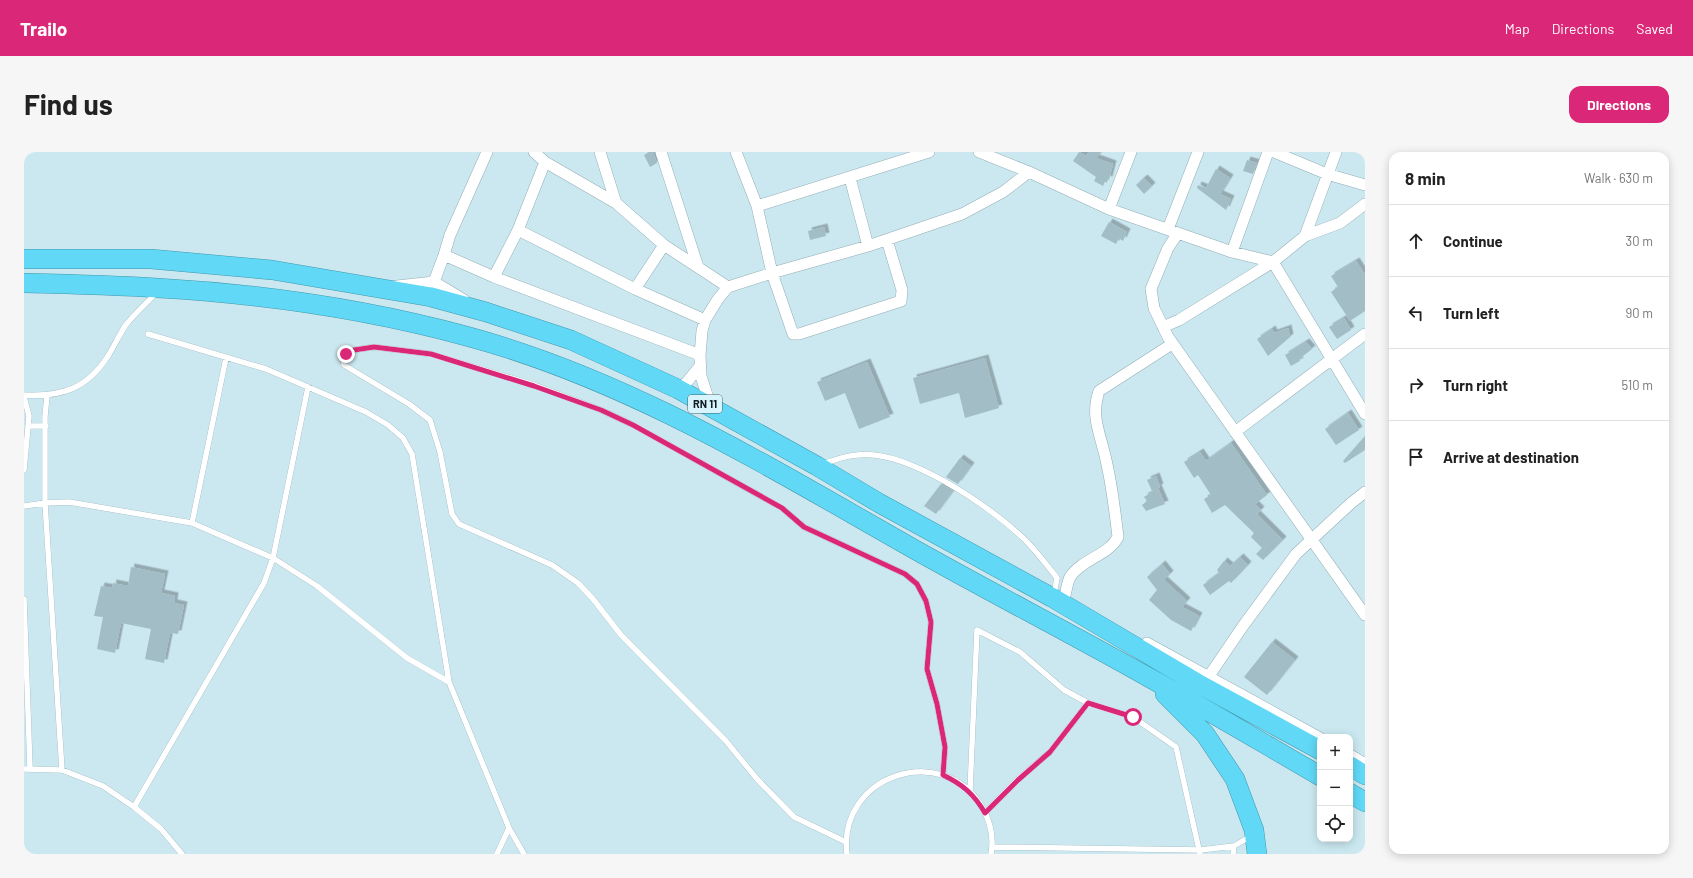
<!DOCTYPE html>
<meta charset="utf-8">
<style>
:root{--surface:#fff;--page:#f6f6f6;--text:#222;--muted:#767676;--line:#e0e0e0;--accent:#db2777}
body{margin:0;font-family:Barlow,sans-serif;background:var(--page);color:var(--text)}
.controls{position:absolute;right:12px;bottom:12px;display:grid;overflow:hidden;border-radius:8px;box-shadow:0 2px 10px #0003}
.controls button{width:36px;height:36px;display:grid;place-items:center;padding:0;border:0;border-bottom:1px solid var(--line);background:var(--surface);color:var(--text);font:20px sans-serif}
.stop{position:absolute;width:12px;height:12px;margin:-9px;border:3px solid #db2777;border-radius:50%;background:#fff}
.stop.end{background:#db2777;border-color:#fff;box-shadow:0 1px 4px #0008}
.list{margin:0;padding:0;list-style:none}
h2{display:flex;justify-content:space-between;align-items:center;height:52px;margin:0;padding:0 16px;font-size:17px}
h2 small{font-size:13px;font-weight:400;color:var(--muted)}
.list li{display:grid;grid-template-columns:26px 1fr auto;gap:12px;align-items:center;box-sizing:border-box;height:72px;padding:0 16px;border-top:1px solid var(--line)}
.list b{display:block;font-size:15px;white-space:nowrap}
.list em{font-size:13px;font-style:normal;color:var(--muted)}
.icon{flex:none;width:22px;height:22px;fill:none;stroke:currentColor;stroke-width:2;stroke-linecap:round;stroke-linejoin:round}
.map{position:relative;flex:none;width:1341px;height:702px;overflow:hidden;border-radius:12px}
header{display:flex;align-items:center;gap:24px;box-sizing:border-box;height:56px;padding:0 20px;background:var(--accent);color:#fff}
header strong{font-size:19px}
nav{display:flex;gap:22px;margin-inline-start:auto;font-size:14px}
.intro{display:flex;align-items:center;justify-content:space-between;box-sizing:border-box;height:96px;padding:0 24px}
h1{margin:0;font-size:28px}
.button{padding:10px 18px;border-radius:12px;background:var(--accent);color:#fff;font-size:14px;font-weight:700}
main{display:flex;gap:24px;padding:0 24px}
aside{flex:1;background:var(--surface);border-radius:12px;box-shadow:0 2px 10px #0003}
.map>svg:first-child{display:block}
.building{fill:#a2bdc5;filter:url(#shadow)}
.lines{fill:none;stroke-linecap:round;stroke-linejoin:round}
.lane-casing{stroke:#92adb5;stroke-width:6}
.street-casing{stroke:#92adb5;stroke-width:12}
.highway-casing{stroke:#4597ab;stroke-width:20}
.lane{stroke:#fff;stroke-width:5.5}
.street{stroke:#fff;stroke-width:11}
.highway{stroke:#60d8f6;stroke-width:19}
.route{stroke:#db2777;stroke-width:5}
.labels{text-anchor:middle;stroke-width:3;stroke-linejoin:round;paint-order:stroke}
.shield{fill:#d8f5fd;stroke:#4d5e62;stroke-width:1}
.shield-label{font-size:11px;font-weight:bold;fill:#121d20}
</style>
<header>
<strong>Trailo</strong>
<nav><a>Map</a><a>Directions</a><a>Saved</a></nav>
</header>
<div class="intro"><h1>Find us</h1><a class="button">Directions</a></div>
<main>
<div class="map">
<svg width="1341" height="702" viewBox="0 0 1341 702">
<defs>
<filter id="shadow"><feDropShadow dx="3.5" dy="-3.5" stdDeviation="0" flood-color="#0004"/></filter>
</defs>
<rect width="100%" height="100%" fill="#cbe8f0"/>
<path class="building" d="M625,0H629L633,11L626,15L620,3Z
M1055,0L1062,4L1065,0H1077L1072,6L1089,12L1085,28L1082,27L1079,34L1070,29L1072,25L1049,9Z
M1223,8L1233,11L1229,22L1219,19Z
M1192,17L1206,26L1196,42L1207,47L1202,58L1173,36L1174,33L1182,36Z
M1120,26L1128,34L1120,42L1112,33Z
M1085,70L1103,80L1099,89L1095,86L1092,92L1077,84Z
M800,75L802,84L786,88L784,79Z
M1332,109L1341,123V159L1326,169L1307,140L1314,135L1307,124Z
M1320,166L1327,178L1313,187L1305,175Z
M1264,176L1266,185L1244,204L1233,187L1248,177L1250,181Z
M1282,190L1288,197L1275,207L1276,209L1267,214L1261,203Z
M961,206L975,256L941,266L935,241L896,252L889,226Z
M843,210L866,265L835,277L821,241L801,249L793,230Z
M1324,261L1335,278L1312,293L1301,277Z
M1341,284V298L1321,311L1319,309Z
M1207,291L1243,343L1231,352L1237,358L1233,362L1259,388L1239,408L1232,402L1238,396L1227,385L1230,381L1201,353L1188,361L1180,347L1187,343L1174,323L1170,326L1160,310L1176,300L1182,309Z
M936,306L947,314L934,332L922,325Z
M1132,324L1136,335L1128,339L1123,328Z
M917,332L929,339L912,362L900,354Z
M1134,336L1141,352L1122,359L1118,353L1123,349L1120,345Z
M1216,405L1224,413L1207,431L1205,429L1186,443L1179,433L1195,421L1193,418L1200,409L1206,414Z
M1138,412L1146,422L1140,428L1163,449L1158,455L1175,464L1167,479L1147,468L1125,448L1133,438L1123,425Z
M107,415L141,422L137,441L151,444L150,451L160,453L154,482L146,481L140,511L121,507L127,477L97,471L91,501L73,497L79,465L70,464L77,434L88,436L89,431L104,434Z
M1248,490L1271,508L1243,543L1220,525Z"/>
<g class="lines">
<defs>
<path id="lane" d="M124,182L242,217L342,260L364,273L379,286L388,302L425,530L485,676L500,702
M0,243C37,245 63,237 84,204C90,194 95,184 101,174C110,162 123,151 133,140
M23,244L21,264V351L38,618
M0,245L5,264L0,318
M4,274H22
M798,313C809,308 821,304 833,303C881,296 964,353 998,385C1011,397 1022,412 1033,426L1030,442
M0,354L21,351L45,350L168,371L249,406L293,434L383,506L425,530
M168,371L202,206
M0,447L6,616
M1064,551L1109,565L1152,595L1176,702
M0,617L38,618L79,634L110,655L137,677L158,702
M946,639L953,478L996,500L1040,538L1064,551L1026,600L993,628L961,661
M110,655L240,431L249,406L284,235
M822,690L770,665L733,627L702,589L597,483L569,447L554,431L528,413L435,372L428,362L416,300L406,268L385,252L320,213L319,207L322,202L330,198L350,195L407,202L510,233L577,258L609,273L758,356L780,375L881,422L893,432L902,449L907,470L903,517L913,552L921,595L919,623
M969,695L1177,698L1210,694L1227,684
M473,702L485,676
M823,702C813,624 918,588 958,655C966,669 970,686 967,702
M1209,702L1210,694"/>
<path id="street" d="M510,0L521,10L592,51L640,93L704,135
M576,0L592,51
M637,0L674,115
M712,0L733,54L748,121L769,182H775L877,149L878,138L863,88
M955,0L1005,20L1085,57L1208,100L1249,110L1281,84L1316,71L1341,52
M1250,0L1303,22L1341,33
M826,26L844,94
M733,54L905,0
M1085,57L1107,0
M1144,77L1174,0
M494,78L611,137L681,168
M1154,81L1144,96L1127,137L1130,156L1144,185L1341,463
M1281,84L1312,0
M1208,100L1244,0
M420,103L426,83L463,0
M470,125L494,78L521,10
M410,130L420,103L470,125L676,203
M373,134L410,130L440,148
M611,137L640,93
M1139,175L1155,168L1249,110L1341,262
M654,237L663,230L676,214
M690,255L683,243L677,224L676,203L678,179L681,168L694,147L704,135L748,121L844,94L938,62L979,40L1005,20
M1211,280L1341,182
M1040,447C1042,441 1043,431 1046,425C1058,407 1085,403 1094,385C1091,359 1088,333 1082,308C1077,283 1066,265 1075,239L1148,192
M1123,491L1296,586
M1185,524L1219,474L1272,402L1326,352L1341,340
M1326,603L1341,612"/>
<path id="highway" d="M0,107H127L248,118L407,145L462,160L547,188L654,237L793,314L855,351L1029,446L1173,531L1296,598
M0,131C45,132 90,133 134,136C238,142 342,157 442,184C603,227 745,315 888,396C966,440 1046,481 1124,525C1182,557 1239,591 1296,624
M1141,542L1181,582L1211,627L1230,678L1233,702
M1326,614L1341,623
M1326,641L1341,650"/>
</defs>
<use href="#lane" class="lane-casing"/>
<use href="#street" class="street-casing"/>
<use href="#highway" class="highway-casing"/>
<use href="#lane" class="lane"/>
<use href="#street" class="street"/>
<use href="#highway" class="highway"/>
</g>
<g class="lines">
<path class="route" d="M322,202L330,198L350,195L407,202L510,234L577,258L609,273L758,356L780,375L881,422L893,432L902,449L907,470L903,517L913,552L921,595L919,623C938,632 950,642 961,661L994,628L1026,600L1064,551L1109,565"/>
</g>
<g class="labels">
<rect class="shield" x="664" y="243" width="34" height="18" rx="3"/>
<g class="shield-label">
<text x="681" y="256">RN 11</text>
</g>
</g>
</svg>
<div class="controls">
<button>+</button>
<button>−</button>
<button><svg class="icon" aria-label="locate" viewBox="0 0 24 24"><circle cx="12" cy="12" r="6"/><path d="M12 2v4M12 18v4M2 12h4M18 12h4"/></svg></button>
</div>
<div class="stop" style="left:1109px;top:565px"></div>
<div class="stop end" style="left:322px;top:202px"></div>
</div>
<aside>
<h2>8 min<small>Walk · 630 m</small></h2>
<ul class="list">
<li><svg class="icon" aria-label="ahead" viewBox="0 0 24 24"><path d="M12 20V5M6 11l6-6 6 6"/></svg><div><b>Continue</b></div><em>30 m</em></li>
<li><svg class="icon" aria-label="left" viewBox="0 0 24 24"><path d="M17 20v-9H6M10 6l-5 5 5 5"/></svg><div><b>Turn left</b></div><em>90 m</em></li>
<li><svg class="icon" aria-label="right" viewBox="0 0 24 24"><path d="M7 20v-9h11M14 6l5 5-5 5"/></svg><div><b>Turn right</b></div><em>510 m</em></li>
<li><svg class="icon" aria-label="arrive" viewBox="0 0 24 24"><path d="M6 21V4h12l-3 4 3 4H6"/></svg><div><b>Arrive at destination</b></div></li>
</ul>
</aside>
</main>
